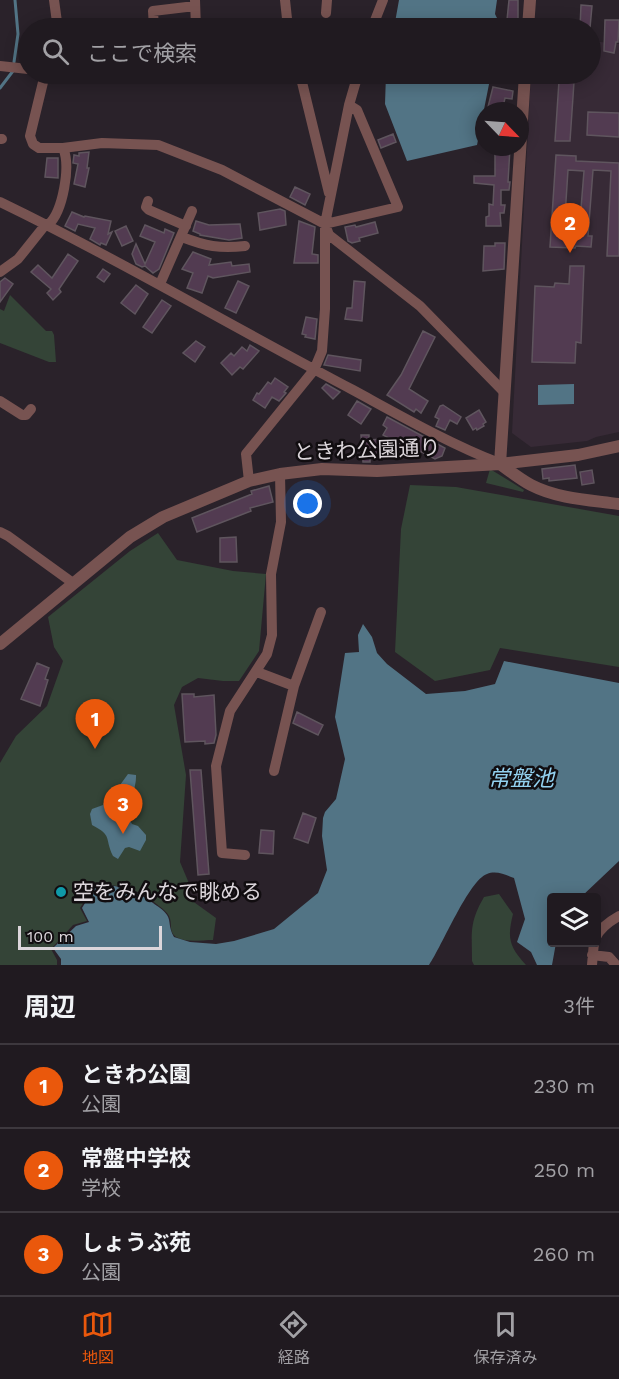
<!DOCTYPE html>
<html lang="ja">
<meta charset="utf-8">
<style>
:root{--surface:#201a20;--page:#282329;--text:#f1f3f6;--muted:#a2a1a5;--line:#3d383e;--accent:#ea580c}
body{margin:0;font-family:"Work Sans","Noto Sans JP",sans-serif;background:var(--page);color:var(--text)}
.controls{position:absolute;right:18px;bottom:18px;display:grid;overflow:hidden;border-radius:6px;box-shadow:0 3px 15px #0003}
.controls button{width:54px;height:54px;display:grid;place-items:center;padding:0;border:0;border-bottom:2px solid var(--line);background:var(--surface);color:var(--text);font:30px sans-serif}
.compass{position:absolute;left:475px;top:102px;width:54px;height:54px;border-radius:50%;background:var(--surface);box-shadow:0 3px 15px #0003;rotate:115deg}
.scale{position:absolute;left:18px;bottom:15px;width:144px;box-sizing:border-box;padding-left:6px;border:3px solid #dcd6db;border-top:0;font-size:16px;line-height:21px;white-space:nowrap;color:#dcd6db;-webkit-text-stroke:4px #110d10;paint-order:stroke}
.you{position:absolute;left:308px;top:504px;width:21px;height:21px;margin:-15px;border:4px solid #fff;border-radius:50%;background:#1a73e8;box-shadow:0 0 0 9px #1a73e833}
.badge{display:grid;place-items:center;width:39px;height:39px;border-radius:50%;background:var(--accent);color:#fff;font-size:20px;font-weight:700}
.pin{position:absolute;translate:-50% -50px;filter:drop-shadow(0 2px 3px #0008)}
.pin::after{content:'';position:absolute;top:32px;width:21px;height:18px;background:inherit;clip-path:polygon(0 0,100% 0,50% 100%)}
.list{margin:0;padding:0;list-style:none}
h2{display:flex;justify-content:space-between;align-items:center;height:78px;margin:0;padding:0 24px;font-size:26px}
h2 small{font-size:20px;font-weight:400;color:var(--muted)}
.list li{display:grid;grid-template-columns:39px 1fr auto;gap:18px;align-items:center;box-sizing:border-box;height:84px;padding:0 24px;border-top:2px solid var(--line)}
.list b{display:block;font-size:22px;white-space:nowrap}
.list p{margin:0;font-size:20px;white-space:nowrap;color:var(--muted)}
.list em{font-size:20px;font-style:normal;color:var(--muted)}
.icon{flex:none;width:33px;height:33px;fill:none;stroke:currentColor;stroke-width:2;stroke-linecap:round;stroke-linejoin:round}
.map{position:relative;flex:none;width:619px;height:965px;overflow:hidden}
.search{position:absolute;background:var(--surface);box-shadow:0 3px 15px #0003;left:18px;right:18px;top:18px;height:66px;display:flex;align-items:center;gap:15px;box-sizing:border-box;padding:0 21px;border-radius:33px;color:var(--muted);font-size:22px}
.sheet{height:330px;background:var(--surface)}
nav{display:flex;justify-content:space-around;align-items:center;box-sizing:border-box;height:84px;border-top:2px solid var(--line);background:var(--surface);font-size:16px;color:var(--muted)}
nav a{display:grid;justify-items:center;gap:3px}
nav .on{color:var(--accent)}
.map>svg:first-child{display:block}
.built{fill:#372a36}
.green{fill:#344437}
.water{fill:#527485}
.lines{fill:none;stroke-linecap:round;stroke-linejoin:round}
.stream{stroke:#527485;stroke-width:3}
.building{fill:#523b51;stroke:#5f555e;stroke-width:1.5;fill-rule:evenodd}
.minor{stroke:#775351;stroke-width:10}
.tertiary{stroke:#775351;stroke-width:12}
.culture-dot{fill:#0f9aa8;stroke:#110d10;stroke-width:2}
.labels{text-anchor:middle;stroke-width:5;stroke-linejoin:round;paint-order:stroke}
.street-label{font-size:21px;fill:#dcd6db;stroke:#110d10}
.poi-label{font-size:21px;fill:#dcd6db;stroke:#110d10;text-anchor:start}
.water-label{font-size:22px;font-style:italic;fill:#93d1f0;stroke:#110d10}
</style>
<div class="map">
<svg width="619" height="965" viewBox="0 0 619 965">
<rect width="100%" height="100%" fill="#2a222a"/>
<path class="built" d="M591,41L619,44V432L596,437L587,441L531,447L512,433L531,74H590Z"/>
<path class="green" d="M10,295L46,331H52L54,335L56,362H49L0,343V309L4,311Z
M490,469L524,490L523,492L486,483Z
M410,485L456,487L619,516V667L500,648L490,670L435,681L395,652L401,529Z
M158,533L177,560L233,571L266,574L259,651L239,681H223L198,678L182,687L174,705L186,775L180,862L188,881L191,900L216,918L213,940C201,940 186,943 176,937C168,931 173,924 169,916C167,912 163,909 159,906C140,889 121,884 95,885L80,908L87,921L73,925L51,949L57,960V965H0V763L16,736L47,706L63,661L54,647L48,617L130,551Z
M499,894L513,914C507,938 509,946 526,965H474L472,961C472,932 469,923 484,897Z"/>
<path class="water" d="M399,0H497L495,14L500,24L499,28H394Z
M386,74H491L477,145L407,161L385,104Z
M574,384V404L538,405V385Z
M363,624L372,637L377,653L387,664L426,694L465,691L495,684L504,661L619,683V861L581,897L552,898V942L556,943L552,965H537L531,952L517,942L525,919L514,878C506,875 496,870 487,874C469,880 442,946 429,965H61V959L53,948L76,926L89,922L82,908L96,885C119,885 134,889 153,903C157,906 164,910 167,915C171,921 168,927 174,937L190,942L216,944L234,941L274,929L318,893L327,870L322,836L323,818L325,812L336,799L345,759L335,717L345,653L359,652L358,635Z
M128,774L136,775C137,791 123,810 132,824L138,826L146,835V840L140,851L129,847L125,848L118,859L113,856C104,837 113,836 92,825L90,814L92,809L103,805L107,794L120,785Z"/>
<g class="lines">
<path class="stream" d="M14,62L18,34L15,0
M0,88L13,71"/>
</g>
<path class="building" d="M509,0H518V21L507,20Z
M581,5L592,6L590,28H580Z
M605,20H619L618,42H616L614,53L604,51Z
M559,81L574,82L570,141H555Z
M493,87L513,91L512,99L505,98L502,111H487Z
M588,112L619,113V137L587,135Z
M393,134L396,142L381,148L378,140Z
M495,147L510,148L508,182H510L509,190H501V205H505L504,213H500L501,226H486V217L489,216V204L493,205L494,185L474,183V176H495Z
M89,152L87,168H89L85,187L74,184L78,164L73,163L74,155L79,156V153Z
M556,155L576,156V161L619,163V256H607L611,171L593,170L588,236H592L591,247L576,246L575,248L550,247ZM568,170L584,171L579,233L564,232Z
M47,158H58V178L45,177Z
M295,187L310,194L305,205L290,197Z
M280,209L285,211L286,225L260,230L258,213Z
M72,212L84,217L85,216L111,221L108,234L112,232L106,245L101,243L100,245L90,239L95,228L78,224L75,231L65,226Z
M196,221L209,225L240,224L242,238L229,240L200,235V234L193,231Z
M299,221L315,227L312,254L318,255V263H294Z
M375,222L378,233L359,238L360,241L352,243L348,241L345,227L355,225L356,227Z
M145,225L164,233L165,229L174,233L159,269L153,273L145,266L142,267L136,264L132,254L136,244L145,264L155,242L140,236Z
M126,226L133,241L122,246L115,231Z
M495,243H505L504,269L483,271L484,246H495Z
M193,252L211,259L209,265L231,262L232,266L249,264L250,272L213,278L208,276L202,293L187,288L193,273L182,269Z
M68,254L78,261L59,289L61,292L53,300L47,293L51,289L31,272L38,265L52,278Z
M570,266H584L581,343L576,342L575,363L532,362L535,286L554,287L555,283L569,284Z
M103,269L110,274L104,282L97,277Z
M5,278L13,284L0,302V282Z
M238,281L249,286L236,313L225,308Z
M354,281L365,282L362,321L345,319L347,308H352Z
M136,285L148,294L135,314L121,303Z
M162,300L171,306L152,333L143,327Z
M306,317L317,319L315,339L305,337L306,335L302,334Z
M423,331L435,337L409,389L428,401L421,413L416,409L414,412L387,395L401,375Z
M196,341L205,347L195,362L183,353Z
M250,345L259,351L243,369L240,367L232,375L221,363L231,353L234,356L242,347L247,351Z
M328,355L361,360L360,371L324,365Z
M275,378L288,387L284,392L286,393L279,401L272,397L265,408L253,400L257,393L259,394L268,382L271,384Z
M326,384L340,392L333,399L322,388Z
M357,401L371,409L361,424L348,415Z
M443,405L461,417L457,424L450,420L445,430L436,426L439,419L435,417L440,406Z
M479,410L486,422L483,424L484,426L477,430L476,428L473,430L466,418Z
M387,417L445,448L442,456L435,459L412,447L411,450L383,435L387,428L383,425Z
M361,435H369V440L382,439L383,453L370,454V462H363Z
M575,465L577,478L549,481V478L543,479L542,469Z
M592,470L594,483L582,485L580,472Z
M269,486L273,502L250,508L251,511L197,532L192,518L252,494L251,491Z
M236,537L237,562H220V538Z
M37,663L49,668L45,679L48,680L40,706L21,699Z
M182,694H194V697L214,695L216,735L214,743L205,744V741L185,742Z
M297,712L323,725L318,735L293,723Z
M190,770H201L209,874L198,875Z
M303,813L316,818L308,843L294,838Z
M261,830L274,831L273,854L259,853Z"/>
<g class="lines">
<path class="minor" d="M54,0L57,22L56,28
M195,0L196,28
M285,0L288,28
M326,13L327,0
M154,28L153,11L195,6
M372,28L383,0
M0,66L28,69
M45,74L30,136L33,144L39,148H63L102,143L158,145L222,170L325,224L398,207L357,110L349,105
M300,74L329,193
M0,139H2
M148,201L146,207L149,210L186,226
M0,202C120,260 235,328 353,390C401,416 448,443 499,463
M48,225C63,212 71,166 63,148
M326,227L329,235L420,306L505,393
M182,237C205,246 220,249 245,246
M0,272L18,259L46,224
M160,284L192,211
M0,401L22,415H26L31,409
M249,481L246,454L314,370L322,351L325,309V224L349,105L358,74
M0,532L8,536L73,583
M257,672L294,686
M274,771L294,686L321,612
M245,855L222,853L216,766L230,711L267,654L272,635L271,574L281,522L280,474
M596,937C601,927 610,921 619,916
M592,955L609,957L616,965
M592,965L594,942"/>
<path class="tertiary" d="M528,28L530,0
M500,464L525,74
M500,464C510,471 520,479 531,485C558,499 590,500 619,504
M0,644L130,537L163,517L249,481L280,474L322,469L377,471L500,464L578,455L619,446"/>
</g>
<circle class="culture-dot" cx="61" cy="892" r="6"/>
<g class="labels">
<g class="street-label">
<text transform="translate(367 450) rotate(-2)" y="7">ときわ公園通り</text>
</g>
<g class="poi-label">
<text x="73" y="899">空をみんなで眺める</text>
</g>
<g class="water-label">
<text x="521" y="786">常盤池</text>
</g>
</g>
</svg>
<div class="controls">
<button><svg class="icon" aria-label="layers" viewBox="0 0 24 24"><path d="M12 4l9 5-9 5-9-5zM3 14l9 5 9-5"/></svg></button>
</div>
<svg class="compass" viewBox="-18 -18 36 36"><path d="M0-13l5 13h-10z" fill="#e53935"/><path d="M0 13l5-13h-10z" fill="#a2a1a5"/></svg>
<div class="scale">100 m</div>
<div class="you"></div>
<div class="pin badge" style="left:95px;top:749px">1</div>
<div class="pin badge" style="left:570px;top:253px">2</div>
<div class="pin badge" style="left:123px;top:834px">3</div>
<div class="search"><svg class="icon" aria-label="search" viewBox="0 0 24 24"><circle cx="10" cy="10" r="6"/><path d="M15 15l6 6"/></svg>ここで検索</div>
</div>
<section class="sheet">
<h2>周辺<small>3件</small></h2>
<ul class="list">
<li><span class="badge">1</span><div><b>ときわ公園</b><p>公園</p></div><em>230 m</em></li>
<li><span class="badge">2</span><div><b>常盤中学校</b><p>学校</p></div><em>250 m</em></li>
<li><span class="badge">3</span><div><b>しょうぶ苑</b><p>公園</p></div><em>260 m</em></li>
</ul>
</section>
<nav>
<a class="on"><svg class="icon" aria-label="map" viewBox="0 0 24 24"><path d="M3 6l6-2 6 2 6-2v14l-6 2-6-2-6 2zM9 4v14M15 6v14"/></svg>地図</a>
<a><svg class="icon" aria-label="directions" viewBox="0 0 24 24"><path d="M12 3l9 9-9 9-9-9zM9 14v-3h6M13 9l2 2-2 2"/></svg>経路</a>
<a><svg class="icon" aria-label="saved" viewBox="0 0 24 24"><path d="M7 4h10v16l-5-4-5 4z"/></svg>保存済み</a>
</nav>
